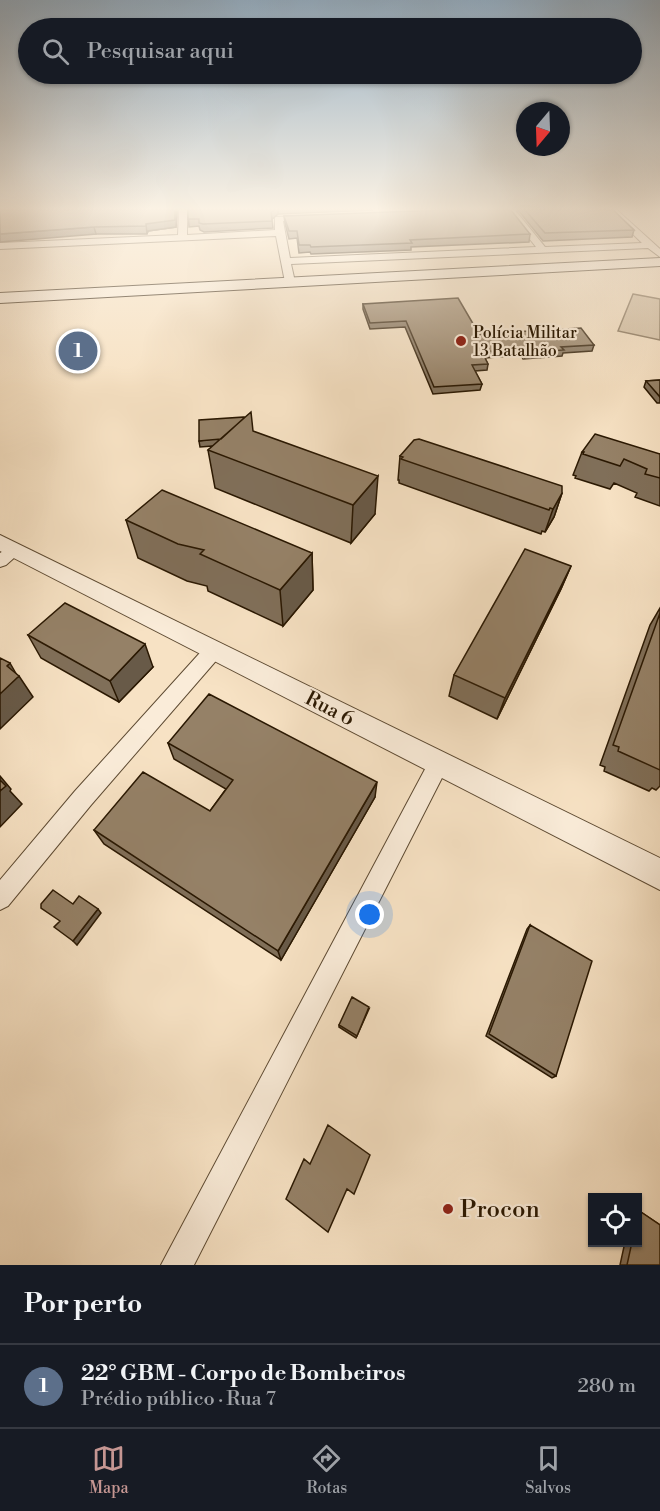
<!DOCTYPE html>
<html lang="pt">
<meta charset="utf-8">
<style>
:root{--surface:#171b24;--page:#20242c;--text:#f1f3f6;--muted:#9ea1a6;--line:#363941;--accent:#c59692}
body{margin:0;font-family:"Libre Bodoni",serif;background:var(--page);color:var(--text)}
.controls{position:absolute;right:18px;bottom:18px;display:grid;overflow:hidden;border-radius:0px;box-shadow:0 2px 4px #0004}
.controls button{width:54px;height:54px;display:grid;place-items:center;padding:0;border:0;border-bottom:2px solid var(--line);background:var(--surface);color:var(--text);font:30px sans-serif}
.compass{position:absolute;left:516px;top:102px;width:54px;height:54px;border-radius:50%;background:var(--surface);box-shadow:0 2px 4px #0004;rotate:199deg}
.you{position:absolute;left:370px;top:915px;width:21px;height:21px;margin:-15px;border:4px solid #fff;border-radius:50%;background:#1a73e8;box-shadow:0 0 0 9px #1a73e833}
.badge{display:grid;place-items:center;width:39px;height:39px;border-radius:50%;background:var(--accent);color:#fff;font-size:20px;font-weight:700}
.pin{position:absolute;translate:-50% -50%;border:3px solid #fff;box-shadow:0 2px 6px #0006}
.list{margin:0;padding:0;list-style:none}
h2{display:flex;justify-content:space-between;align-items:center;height:78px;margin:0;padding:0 24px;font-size:26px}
h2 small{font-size:20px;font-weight:400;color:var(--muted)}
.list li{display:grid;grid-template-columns:39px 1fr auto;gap:18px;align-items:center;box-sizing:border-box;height:84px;padding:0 24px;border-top:2px solid var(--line)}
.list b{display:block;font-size:22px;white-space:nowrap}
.list p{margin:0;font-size:20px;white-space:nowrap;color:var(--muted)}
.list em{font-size:20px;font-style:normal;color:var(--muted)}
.icon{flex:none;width:33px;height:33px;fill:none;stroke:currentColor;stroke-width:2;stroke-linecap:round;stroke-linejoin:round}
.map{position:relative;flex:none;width:660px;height:1265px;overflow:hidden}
.search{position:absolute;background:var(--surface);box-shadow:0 2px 4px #0004;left:18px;right:18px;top:18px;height:66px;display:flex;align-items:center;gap:15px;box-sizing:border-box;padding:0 21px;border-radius:33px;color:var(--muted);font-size:22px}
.sheet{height:162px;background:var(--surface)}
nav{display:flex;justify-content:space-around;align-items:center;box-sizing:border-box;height:84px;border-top:2px solid var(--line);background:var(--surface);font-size:16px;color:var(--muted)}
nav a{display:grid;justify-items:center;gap:3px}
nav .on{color:var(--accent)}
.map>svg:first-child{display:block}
.green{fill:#d4c0a3;stroke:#7f6c52;stroke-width:1.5}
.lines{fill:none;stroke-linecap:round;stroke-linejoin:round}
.minor-casing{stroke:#5d4a32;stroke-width:2}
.tertiary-casing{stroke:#5d4a32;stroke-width:2}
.secondary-casing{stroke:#2a1802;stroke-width:2}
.minor{fill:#faecd9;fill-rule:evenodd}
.tertiary{fill:#faecd9;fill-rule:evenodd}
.secondary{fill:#faecd9;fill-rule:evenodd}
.wall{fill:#806f59;stroke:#2a1802;stroke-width:1.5}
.shaded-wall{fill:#685a48;stroke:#2a1802;stroke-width:1.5}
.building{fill:#958167;stroke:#2a1802;stroke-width:1.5}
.poi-dot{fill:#8f2418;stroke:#faecd9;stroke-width:2}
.labels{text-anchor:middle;stroke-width:4.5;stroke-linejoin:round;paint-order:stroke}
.far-poi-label{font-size:16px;fill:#2a1802;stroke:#faecd9;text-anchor:start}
.street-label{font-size:20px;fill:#2a1802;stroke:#faecd9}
.near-poi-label{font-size:24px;fill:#2a1802;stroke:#faecd9;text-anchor:start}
</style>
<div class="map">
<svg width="660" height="1265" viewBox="0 0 660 1265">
<rect width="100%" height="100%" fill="#f7e2c4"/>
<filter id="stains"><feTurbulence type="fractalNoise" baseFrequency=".00333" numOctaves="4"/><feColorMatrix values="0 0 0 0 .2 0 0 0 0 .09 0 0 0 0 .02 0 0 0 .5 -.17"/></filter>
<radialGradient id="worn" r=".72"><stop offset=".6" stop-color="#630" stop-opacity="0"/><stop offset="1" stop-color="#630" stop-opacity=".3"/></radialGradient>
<path class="green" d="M633,294L660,299V340L618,331Z"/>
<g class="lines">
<defs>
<path id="minor" d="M179,210H187V235L275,230V217L312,216V220L309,221H283L290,258L536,247L507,210H515L545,247L642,243L608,210H617L660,249V257L648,248L291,264L295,282L290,285L285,282L276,236L0,249V243L178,235Z
M15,544L21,546L23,550L6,565L0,567V553Z
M214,643L221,645L223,650L221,655L91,805L8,906L0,910V880L75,791L207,645Z
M439,754L446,756L449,763L446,770L194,1265H161L432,756Z"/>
<path id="tertiary" d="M0,535L660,858V890L0,551Z"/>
<path id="secondary" d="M660,258V266L0,303V293Z"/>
</defs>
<use href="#minor" class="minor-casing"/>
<use href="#tertiary" class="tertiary-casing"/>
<use href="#secondary" class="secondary-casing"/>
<use href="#minor" class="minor"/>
<use href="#tertiary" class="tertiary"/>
<use href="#secondary" class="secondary"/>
</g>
<path class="wall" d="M0,210H177L176,227L148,231L147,234H96Z
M188,210H373L278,214L272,219L273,228L204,232L200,230L199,226L189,227Z
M518,210H613L634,230L632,237L543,241Z
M284,216L530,234L529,242L411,247V250L311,254L310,252L299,253L297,238L289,239L285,223Z
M363,304L479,334L594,345L592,351L563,353L562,356L523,359L521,355L485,358L488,364L487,370L475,371L482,384L480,390L433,394L405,327L370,329L363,309Z
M660,380V403H657L644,387L646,381Z
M254,432L375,514L351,543L215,488L208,450L213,446L200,447L199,441Z
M582,452L660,454V506L635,497L637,493L614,483L610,489L575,478L576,476L573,475Z
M400,456L562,493L554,517L545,532L542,531L541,534L399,483V480H398Z
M126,520L312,553L313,590L283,626L208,591L207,586L187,581L138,558Z
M571,566L561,589L497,719L449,696L454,675Z
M660,608V786L656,790L652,788L649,791L604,771L605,767L600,765L650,625Z
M28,635L153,667L119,702L41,658Z
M168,743L375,797L281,960L104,844L94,830L210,811L226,789L174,759Z
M530,925L556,1076L552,1078L486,1036L527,929Z
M369,1009L356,1038L339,1027V1025Z
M638,1210L660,1225V1265H620L625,1242H638Z"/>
<path class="shaded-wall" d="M175,210H177L176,227L148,231L147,234L146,224Z
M274,210H278V214L272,219L271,212Z
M94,227L96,234L0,242V234Z
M378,476L375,514L351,543L353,505Z
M562,493L554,517L545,532L553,509Z
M312,553L313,590L283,626L280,590Z
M571,566L561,589L497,719L505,698Z
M145,644L153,667L119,702L110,681Z
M10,663L18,677L19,676L33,697L0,729V694L7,666Z
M0,776L11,789L10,791L22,804L0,827Z
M377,782L375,797L281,960L278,951Z
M98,909L101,913L77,945L73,941Z"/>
<path class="building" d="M0,210H175V220L146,224V226L94,227L0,234Z
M188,210H274L271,212L272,221L203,224L199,223V219H188Z
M441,210H511L530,234L410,240L412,243L311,247L310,245H299L297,231H289L284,216Z
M525,210H613L634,230L545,233Z
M458,298L479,334L581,328L594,345L561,347L564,350L525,353L523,349L482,352L488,364L472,365L482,384L434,387L406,321L370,323L363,304Z
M660,380V397L646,381Z
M251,412L253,431L378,476L353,505L208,450Z
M245,417L221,439L199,441V420Z
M595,434L660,454V478L645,474L647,469L624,459L620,466L583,454L584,452H582Z
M419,439L562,486V493L553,509L550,508L549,510L401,459L403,457L400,456L414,440Z
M162,490L312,553L280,590L200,554L204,550L178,544L126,520Z
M525,549L571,566L505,698L454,675Z
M65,603L145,644L110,681L28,635Z
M660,613V770L618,751L619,747L613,745Z
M0,658L10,663L7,666L19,676L0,694Z
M209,694L377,782L278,951L94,830L143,772L210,811L233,780L168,743Z
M0,780L6,786L0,791Z
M53,890L73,904L79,896L98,909L73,941L54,927L60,921L41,908V904Z
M530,925L592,961L556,1076L489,1034Z
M352,997L369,1007L357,1036L339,1025Z
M328,1125L370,1155L354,1194L347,1189L328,1232L286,1199L304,1159L310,1164Z
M638,1210L660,1225V1265H627L632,1242H638Z"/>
<linearGradient id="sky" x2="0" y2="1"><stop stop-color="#92abbf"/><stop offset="0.54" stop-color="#fbf2e4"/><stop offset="1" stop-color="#fbf2e4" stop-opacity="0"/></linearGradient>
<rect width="660" height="387" fill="url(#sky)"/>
<g class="poi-dot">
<circle cx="461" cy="341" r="6"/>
<circle cx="448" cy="1209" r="6"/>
</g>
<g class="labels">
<g class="far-poi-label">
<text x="473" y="338">Polícia Militar<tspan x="473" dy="18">13 Batalhão</tspan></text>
</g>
<g class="street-label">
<text transform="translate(330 708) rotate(27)" y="7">Rua 6</text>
</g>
<g class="near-poi-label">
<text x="460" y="1217">Procon</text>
</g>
</g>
<rect width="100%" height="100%" filter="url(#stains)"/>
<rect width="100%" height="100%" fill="url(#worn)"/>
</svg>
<div class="controls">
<button><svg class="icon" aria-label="locate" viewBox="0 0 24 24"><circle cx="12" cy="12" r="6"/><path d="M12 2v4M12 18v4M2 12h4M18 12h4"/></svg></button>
</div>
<svg class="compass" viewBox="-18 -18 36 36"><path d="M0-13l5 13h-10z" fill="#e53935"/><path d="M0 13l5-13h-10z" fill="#9ea1a6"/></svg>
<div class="you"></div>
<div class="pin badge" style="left:78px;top:351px;background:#5c6f8a">1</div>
<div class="search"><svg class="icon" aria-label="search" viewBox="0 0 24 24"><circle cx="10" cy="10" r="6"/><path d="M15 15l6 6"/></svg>Pesquisar aqui</div>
</div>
<section class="sheet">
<h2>Por perto<small></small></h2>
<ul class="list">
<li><span class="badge" style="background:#5c6f8a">1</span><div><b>22° GBM - Corpo de Bombeiros</b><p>Prédio público · Rua 7</p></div><em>280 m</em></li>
</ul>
</section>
<nav>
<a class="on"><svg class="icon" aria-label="map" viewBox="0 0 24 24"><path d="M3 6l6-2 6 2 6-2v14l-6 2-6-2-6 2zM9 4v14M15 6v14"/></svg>Mapa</a>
<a><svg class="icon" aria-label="directions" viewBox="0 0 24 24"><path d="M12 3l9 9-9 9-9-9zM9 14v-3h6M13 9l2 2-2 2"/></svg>Rotas</a>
<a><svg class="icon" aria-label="saved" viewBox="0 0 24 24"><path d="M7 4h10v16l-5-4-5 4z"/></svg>Salvos</a>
</nav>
